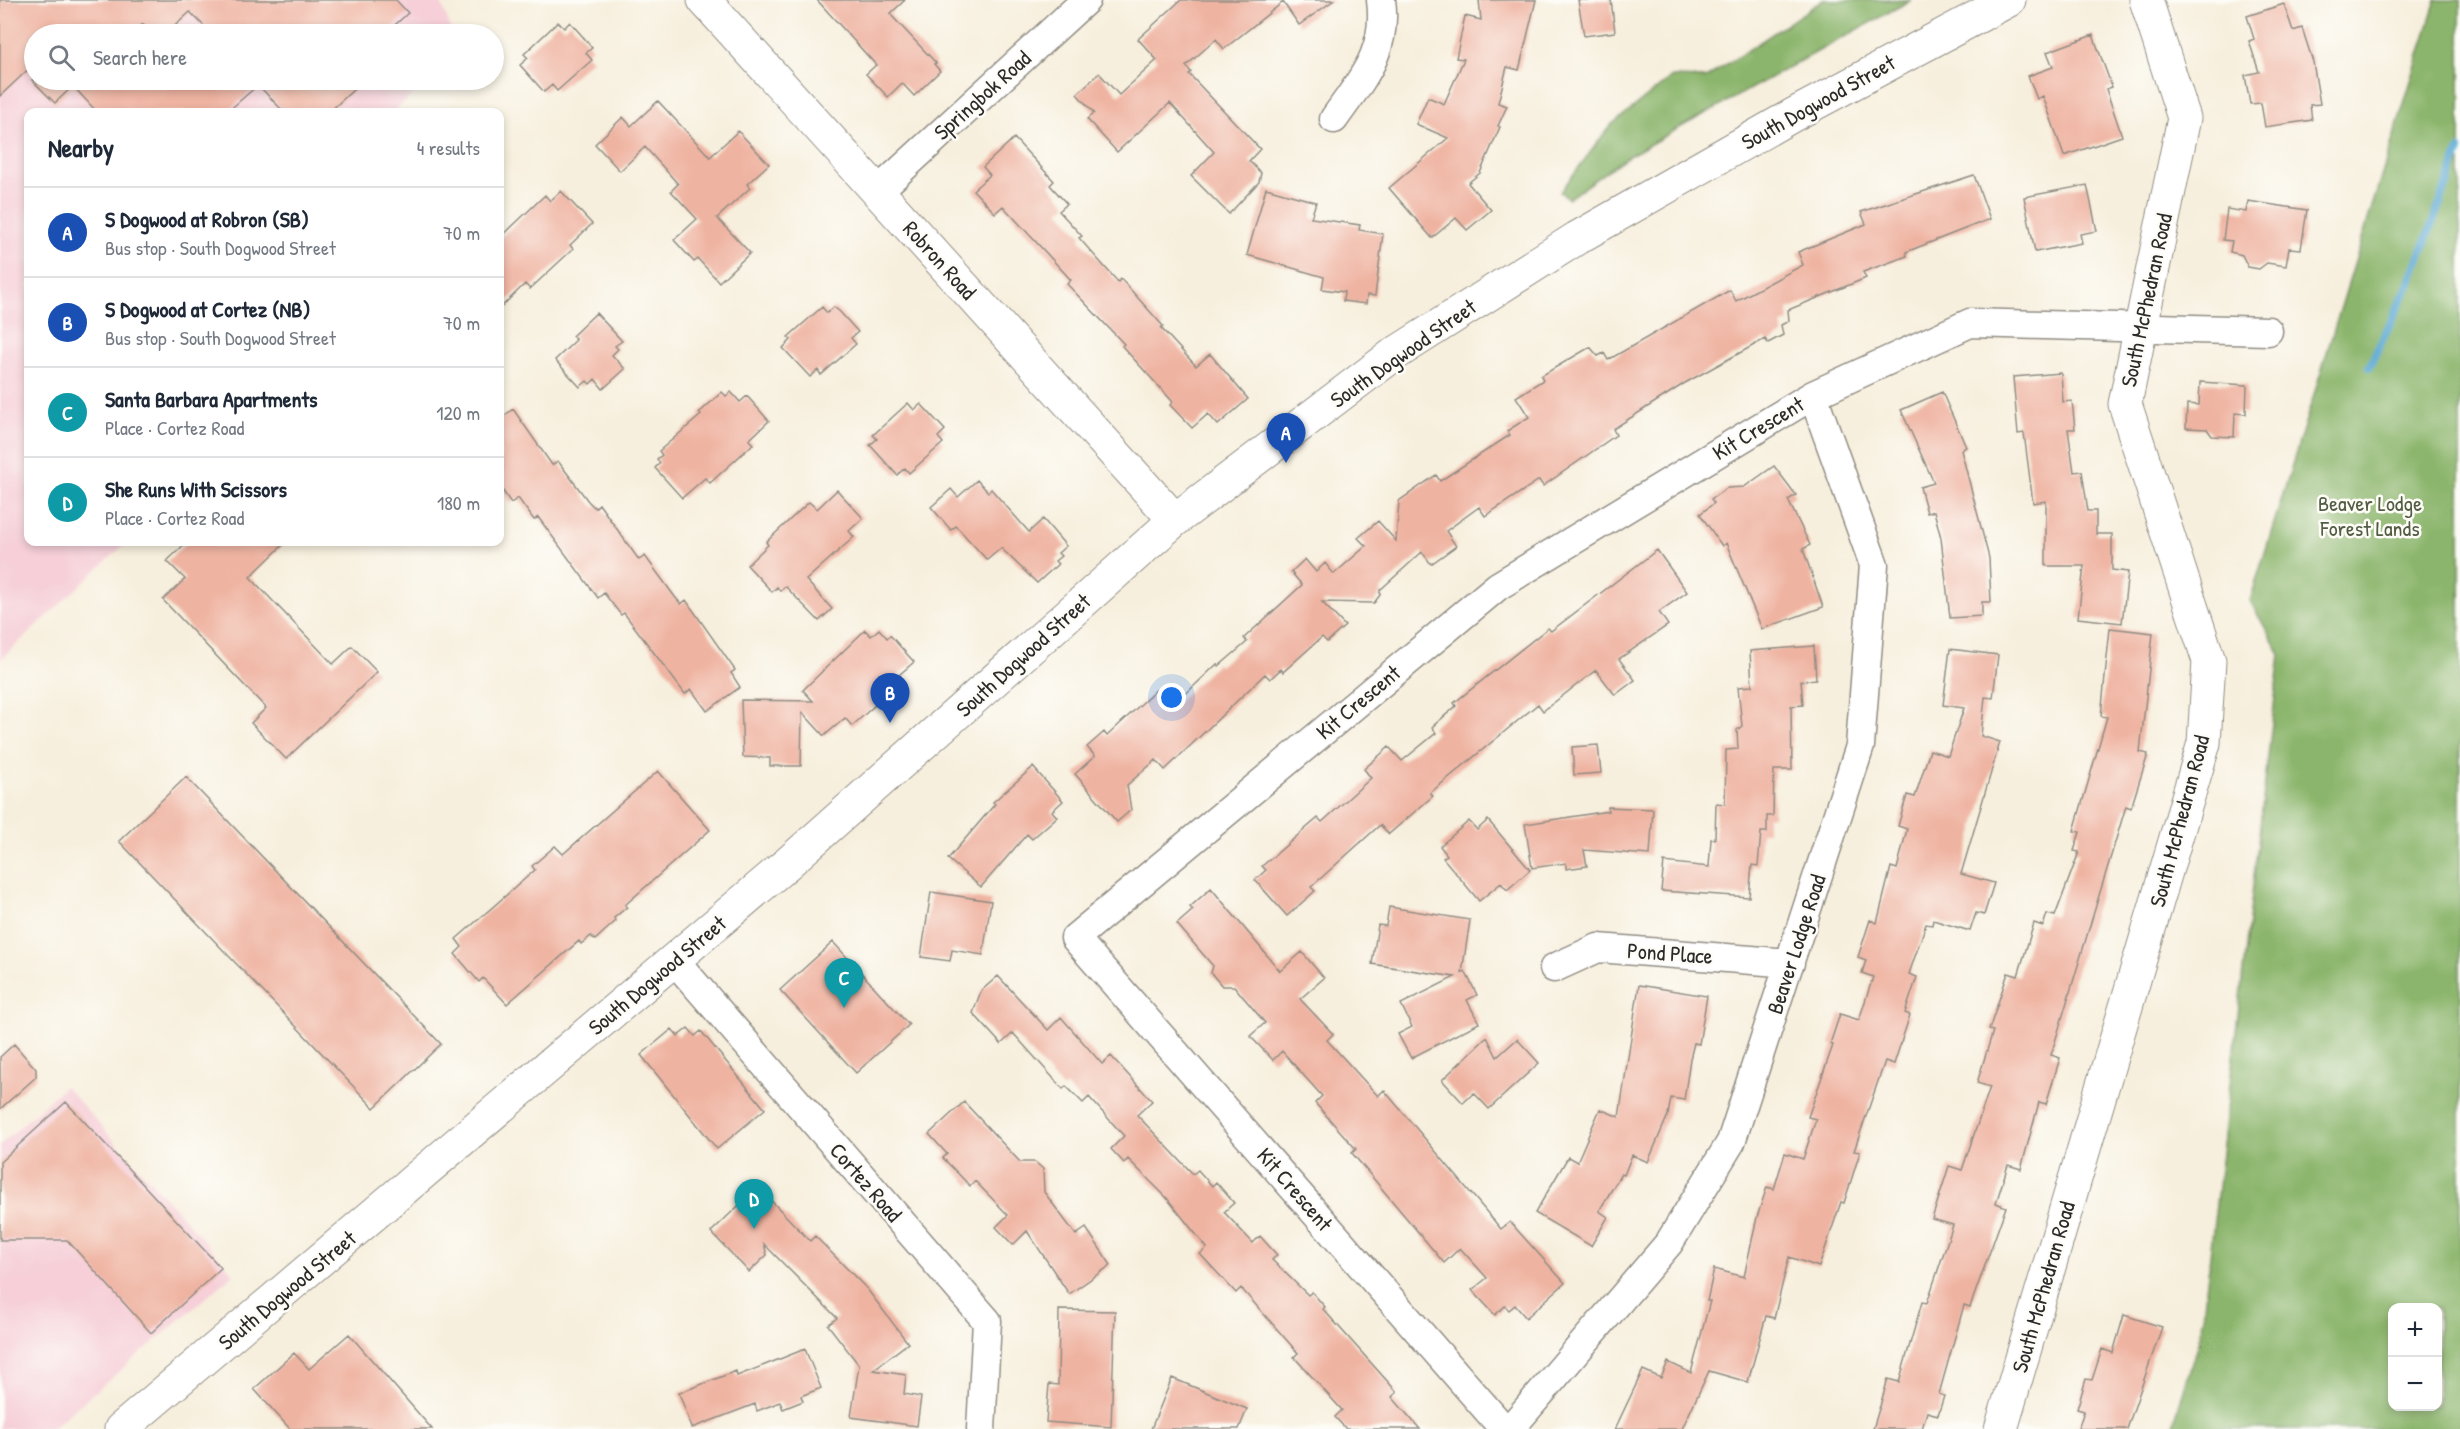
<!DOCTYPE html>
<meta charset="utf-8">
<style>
:root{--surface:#fff;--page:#f6f6f7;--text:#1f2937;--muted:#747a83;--line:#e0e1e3;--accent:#111827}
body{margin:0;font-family:"Patrick Hand",sans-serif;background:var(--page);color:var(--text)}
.controls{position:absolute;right:18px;bottom:18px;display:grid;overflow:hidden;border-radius:12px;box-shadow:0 3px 9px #0003}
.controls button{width:54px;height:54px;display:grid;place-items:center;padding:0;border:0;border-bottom:2px solid var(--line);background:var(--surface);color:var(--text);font:30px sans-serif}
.you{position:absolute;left:1172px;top:698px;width:21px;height:21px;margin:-15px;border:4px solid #fff;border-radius:50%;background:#1a73e8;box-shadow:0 0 0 9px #1a73e833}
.badge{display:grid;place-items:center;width:39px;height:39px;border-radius:50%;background:var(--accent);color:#fff;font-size:20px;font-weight:700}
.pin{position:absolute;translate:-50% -50px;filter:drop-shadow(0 2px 3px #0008)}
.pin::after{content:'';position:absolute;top:32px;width:21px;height:18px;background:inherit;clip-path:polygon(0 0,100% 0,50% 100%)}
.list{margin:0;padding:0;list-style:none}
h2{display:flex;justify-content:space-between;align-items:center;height:78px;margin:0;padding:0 24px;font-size:26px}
h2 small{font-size:20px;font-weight:400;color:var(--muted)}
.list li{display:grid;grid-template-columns:39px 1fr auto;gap:18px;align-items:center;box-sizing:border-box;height:90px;padding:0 24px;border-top:2px solid var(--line)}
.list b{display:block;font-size:22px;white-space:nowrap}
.list p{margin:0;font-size:20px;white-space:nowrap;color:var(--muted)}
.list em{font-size:20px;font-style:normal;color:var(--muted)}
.icon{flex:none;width:33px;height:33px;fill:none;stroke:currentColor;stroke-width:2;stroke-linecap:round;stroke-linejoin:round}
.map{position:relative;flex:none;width:2460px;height:1429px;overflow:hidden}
.search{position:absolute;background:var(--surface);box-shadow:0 3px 9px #0003;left:24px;top:24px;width:480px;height:66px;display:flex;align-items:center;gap:15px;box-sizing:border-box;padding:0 21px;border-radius:33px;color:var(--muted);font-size:22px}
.panel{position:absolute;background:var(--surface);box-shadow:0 3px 9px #0003;left:24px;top:108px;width:480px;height:438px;border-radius:12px}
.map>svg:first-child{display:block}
.built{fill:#f6cfd8}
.forest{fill:#8bb56c;stroke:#5b704c;stroke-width:1.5;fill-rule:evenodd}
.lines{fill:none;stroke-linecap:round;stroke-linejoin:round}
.stream{stroke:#5aa8d3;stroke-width:8}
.building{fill:#efb3a1}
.street-casing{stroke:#918d84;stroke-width:31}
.secondary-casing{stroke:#918d84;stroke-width:35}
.street{stroke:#fff;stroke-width:28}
.secondary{stroke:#fff;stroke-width:33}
.labels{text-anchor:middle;stroke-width:5;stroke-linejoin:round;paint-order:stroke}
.street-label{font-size:22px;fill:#2b2b2b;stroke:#fdfcf7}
.park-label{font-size:22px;fill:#535d44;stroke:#fdfcf7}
</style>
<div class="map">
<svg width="2460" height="1429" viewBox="0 0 2460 1429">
<rect width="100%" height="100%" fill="#fdfcf7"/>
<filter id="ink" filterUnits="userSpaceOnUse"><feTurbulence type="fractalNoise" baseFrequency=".0167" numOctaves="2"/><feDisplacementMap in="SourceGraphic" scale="12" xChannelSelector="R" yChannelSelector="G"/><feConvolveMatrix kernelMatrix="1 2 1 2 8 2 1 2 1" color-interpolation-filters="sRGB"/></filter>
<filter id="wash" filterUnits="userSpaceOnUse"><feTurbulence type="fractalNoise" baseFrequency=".008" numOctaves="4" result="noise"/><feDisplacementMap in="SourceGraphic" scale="24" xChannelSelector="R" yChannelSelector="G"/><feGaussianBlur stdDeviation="1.35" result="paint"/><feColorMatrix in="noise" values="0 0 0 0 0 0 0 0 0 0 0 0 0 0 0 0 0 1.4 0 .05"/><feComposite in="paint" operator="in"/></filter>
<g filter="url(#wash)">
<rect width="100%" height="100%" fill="#f7efdd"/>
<path class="built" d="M0,0H440L453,34H34V80H429L393,112H28V542H127L0,660Z
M65,1086L234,1274L51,1429H0V1145Z"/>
<path class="forest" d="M1823,0H1911L1625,158L1569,198L1560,192L1611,125L1672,77L1706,78Z
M2436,0H2460V1429H2172L2201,1333L2280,654L2250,601ZM2392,1308H2438V1406H2392Z"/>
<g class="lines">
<path class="stream" d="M2369,367L2410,282L2460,150"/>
</g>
<g id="blocks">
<path class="building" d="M0,0H396L408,13L385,34H212L190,12L166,34H154L143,24L131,34H34V64L0,96Z
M817,0H905L890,14L936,63L934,64L940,71L914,96L902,83L888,97L866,74L876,65Z
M1181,0H1334L1299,25L1283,2L1224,49L1216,39L1186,66L1191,72L1189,74L1260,149L1249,161L1261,173L1259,182L1229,214L1191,176L1214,152L1170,103L1117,152L1087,119L1094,113L1077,94L1099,73L1119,95L1157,60L1138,39Z
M1479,0H1536L1519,70L1507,67L1498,103L1507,106L1498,126L1500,127L1480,173L1468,183L1491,210L1467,230L1456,218L1432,238L1389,188L1448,138L1416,124L1428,97L1444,104L1464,59L1456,58L1465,16L1481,20Z
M1578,0H1611L1615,32L1584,36Z
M2284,4L2293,31L2302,28L2313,62L2320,104L2310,105L2312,120L2265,127L2261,103L2250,104L2245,75L2259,72L2249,41L2254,39L2247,16Z
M558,22L564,28L570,22L584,38L592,48L586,53L592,60L557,91L552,85L544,92L520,65L528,58L524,54Z
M2093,35L2112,87L2106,89L2122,136L2064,156L2043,96L2037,99L2028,76L2053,67L2047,52Z
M32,80H364L329,112H284L258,85L227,112H97L73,86L55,103Z
M658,101L710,157L738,131L769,164L747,184L750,188L717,218L750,253L719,282L698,259L694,262L674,240L697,219L671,191L678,184L645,147L620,171L595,144L623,117L631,126Z
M1014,138L1054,181L1050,185L1067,204L1059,211L1082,236L1079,238L1118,282L1121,279L1163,326L1161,328L1196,366L1210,354L1248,399L1218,425L1208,414L1192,428L1170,405L1173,402L1122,346L1124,344L1067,284L1071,280L1003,206L995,213L973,190L990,175L983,167Z
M1974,175L1990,219L1906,252L1907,256L1863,272L1866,278L1788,310L1789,321L1781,325L1783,335L1768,343L1765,339L1685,383L1613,429L1616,435L1543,486L1539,480L1485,516L1479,507L1446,531L1456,546L1431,564L1422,552L1380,590V595L1374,603L1322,602L1345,626L1327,642L1322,637L1283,672L1281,669L1270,679L1265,674L1165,770L1156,760L1127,785L1131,810L1117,822L1075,774L1095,756L1087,747L1104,732L1107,736L1156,690L1172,707L1217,664L1219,666L1247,642L1244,638L1302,585L1291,572L1305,559L1316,572L1325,563L1334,574L1366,546L1358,538L1378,521L1396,541L1399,501L1436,475L1440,481L1510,435L1507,431L1529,417L1516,397L1543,380L1541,376L1590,347L1598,356L1604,353L1608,360L1730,290L1736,301L1803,265L1798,252L1866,224L1861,212Z
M2087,185L2097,231L2080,234L2082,243L2035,252L2024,197Z
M1266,188L1316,202L1311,218L1360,225L1359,230L1383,234L1375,296L1367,295L1366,304L1343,301L1344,292L1322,289L1324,277L1247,255Z
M561,191L592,224L570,245L573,249L530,289L525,284L500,308V238L545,195L550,201Z
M2248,201L2307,210L2301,249L2289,248L2286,266L2267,263L2259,269L2248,267L2242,255L2230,252L2232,241L2223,240L2227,209L2246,212Z
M822,307L827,313L834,307L840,312L858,332L851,338L856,344L821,375L818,370L810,377L783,348L791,340L788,337Z
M596,313L622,341L615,346L618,349L612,355L625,369L603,389L595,379L590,384L587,381L580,387L555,360L576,340L572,336Z
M2061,373L2063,402L2072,401L2075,429H2068L2074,472L2082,471L2088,511H2096V534H2112V570L2128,572L2122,623L2078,618L2084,566H2046V501L2033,503L2024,433L2018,434L2013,377Z
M2200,382L2247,385L2246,414L2235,413L2234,437L2212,436L2207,429L2186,428L2187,404L2199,405Z
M722,392L726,396L731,392L740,402L747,396L769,421L749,440L753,444L710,483L705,478L682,498L655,468L660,463L657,459L662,455L659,451L701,415L699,413Z
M1942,392L1966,447L1961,450L1989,558L1991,602H1982V616L1950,618L1941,538L1934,511L1927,513L1920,487L1934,483L1901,410Z
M908,403L914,410L921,404L945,430L938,437L943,443L909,473L905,468L897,475L870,445L877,439L873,435Z
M513,409L552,465L558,461L588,501L595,508L599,504L639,560L645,556L675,597L681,604L686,600L735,670L731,673L740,687L707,711L691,689L685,694L624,613L621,615L604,593L598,598L538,517L534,520L518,498L511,503L500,487V419Z
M1774,466L1796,495L1788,500L1810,545L1803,549L1823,607L1762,629L1726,543L1722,546L1700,514L1714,503L1711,499L1727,488L1744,487Z
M977,480L988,492L991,489L1029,532L1043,519L1066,546L1058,553L1061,556L1055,561L1058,564L1037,583L1001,548L987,560L956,526L951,530L931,507L951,489L958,497Z
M837,490L863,518L849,531L854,537L806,580L832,609L819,621L785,586L780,591L777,587L772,592L747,565L768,545L766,542L809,502L817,509Z
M187,542H286L250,577L333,664L352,646L377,672L286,759L251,723L266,708L163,600L185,579L167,561Z
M1657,550L1687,592L1659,612L1668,625L1619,659L1635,680L1615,695L1596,670L1543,711L1538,704L1430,793L1433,796L1389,834L1380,825L1311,887L1315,891L1287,916L1255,880L1266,870L1262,866L1318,818L1322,822L1371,778L1364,769L1389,747L1402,761L1436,733L1432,727L1456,706L1454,703L1548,628L1551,631Z
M2110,628L2153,633L2140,752L2148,754L2131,808L2126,806L2051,1055L2060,1058L2046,1104L2039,1102L2021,1169L2008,1165L1996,1203L2006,1207L1970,1307L1964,1305L1939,1394L1944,1396L1938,1415L1927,1412L1922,1429H1873L1888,1379L1899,1382L1922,1302L1927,1303L1953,1225L1932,1219L1949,1166L1962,1170L1990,1087L1977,1083L1993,1031L1989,1030L2008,973L2018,976L2034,923L2043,926L2047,914L2055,916L2079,852L2074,851L2080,832L2074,831L2107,717L2101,716Z
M879,629L887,638L890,635L914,662L892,681L896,686L852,726L845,718L824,736L802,712L801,766H770V758L743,757L741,700L813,701L803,690L865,630L871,636Z
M1814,646L1816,679L1801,681L1803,705L1791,706L1792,770H1774L1773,816H1767V832H1761L1758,866L1752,865L1749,897L1661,891L1664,862L1709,867L1711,839H1715L1716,803L1725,804L1726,750L1738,749L1737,730L1742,726L1738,687L1752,686L1750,651Z
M1950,649L1998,655L1993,698L1985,697L1981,736L2000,742L1961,874L1994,883L1984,915L1976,913L1970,931L1933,920L1932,925L1926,924L1909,974L1917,977L1905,1013L1910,1015L1894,1064L1885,1061L1854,1151L1860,1152L1844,1203L1841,1202L1819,1267L1789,1257L1774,1318L1766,1316L1748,1382L1709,1371L1682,1429H1615L1643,1370L1661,1378L1668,1362L1691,1373L1710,1301H1707L1714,1269L1744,1277L1757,1217L1767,1187L1774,1189L1785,1153L1803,1159L1816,1119L1808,1117L1833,1045L1830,1044L1840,1014L1859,1020L1873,977L1862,973L1866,960L1858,957L1870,920L1877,923L1891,867L1897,869L1907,829L1898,826L1907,795L1915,797L1930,750L1948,756L1964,708L1943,705Z
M1598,745L1601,773L1574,775L1572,747Z
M1033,767L1063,801L1052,811L1057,817L1032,839L1027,834L981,887L948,859L995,804L993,802Z
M658,771L710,830L625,905L627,907L614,918L616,921L595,940L591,936L581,944L579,941L507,1004L483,978L479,982L455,954L462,947L456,939L535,870L532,866L555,846L563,854Z
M186,777L441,1044L374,1108L119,841Z
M1608,807L1653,809L1650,855L1584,850L1587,866L1566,869V863L1532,868L1525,824L1608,811Z
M1488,820L1530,870L1507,890L1501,883L1479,901L1443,858L1447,855L1440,846L1469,821L1477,830Z
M1211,888L1280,971L1302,952L1324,978L1300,999L1333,1034L1327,1040L1378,1096L1384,1090L1501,1229L1510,1222L1565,1283L1526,1318L1515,1305L1509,1310L1505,1306L1495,1315L1472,1290L1487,1278L1460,1248L1444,1263L1352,1153L1356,1149L1315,1103L1322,1096L1282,1051L1273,1060L1250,1036L1265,1023L1234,986H1222L1211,973L1213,966L1177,924L1193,910L1190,907Z
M931,892L991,901L983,955L952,950L950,961L921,957Z
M1389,907L1470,920L1462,973L1465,971L1477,995L1467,1000L1479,1023L1411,1058L1398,1034L1412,1027L1401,1004L1455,977L1372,964L1378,925L1386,926Z
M833,942L909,1025L856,1073L780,990Z
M998,976L1048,1030L1061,1017L1102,1064L1111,1056L1152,1101L1137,1115L1193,1174L1198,1170L1212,1186L1216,1182L1234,1203L1224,1212L1253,1243L1260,1236L1277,1255L1272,1260L1308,1295L1312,1292L1325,1307L1323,1309L1397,1392L1392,1397L1420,1429H1346L1335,1417L1342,1410L1294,1357L1298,1353L1241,1288L1236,1293L1200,1254L1207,1248L1166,1197L1128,1159L1124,1163L1111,1149L1124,1136L1089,1097L1083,1103L1066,1086L1063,1089L1013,1033L1001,1044L973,1013L981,991Z
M1639,985L1707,996L1699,1044L1694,1043L1690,1059L1684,1100L1671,1098L1668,1115L1648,1162L1632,1155L1624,1175L1621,1174L1599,1211L1608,1217L1591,1246L1535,1213L1568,1157L1577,1162L1600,1109L1619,1117Z
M688,1028L695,1036L701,1031L765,1109L717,1149L641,1055L672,1029L678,1036Z
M1487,1037L1497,1057L1517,1039L1539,1063L1489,1109L1474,1093L1463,1103L1442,1080Z
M14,1044L36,1069V1077L0,1109V1057Z
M66,1102L221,1268L151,1333L67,1240H0V1162Z
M964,1102L1020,1162H1035L1043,1169L1044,1192L1076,1235L1086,1228L1111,1265L1069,1294L1027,1231L1013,1245L996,1227L1008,1215L975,1181L970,1186L943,1158L947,1154L929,1134Z
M758,1187L810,1241L815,1236L867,1289L908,1343L873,1370L906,1375L904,1394L921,1397L917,1426L851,1417L859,1365L828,1325L837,1318L764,1244L767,1255L749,1272L711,1232Z
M1059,1310L1115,1311L1111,1427L1046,1422L1049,1384L1058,1385Z
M2124,1315L2162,1327L2127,1429H2078L2084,1411L2077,1409L2086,1379L2092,1380L2102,1349L2113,1353Z
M349,1334L432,1429H290L254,1389L294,1353L309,1369Z
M805,1349L821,1388L801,1396L803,1401L783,1409L780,1402L757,1411L755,1404L692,1428L679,1393L736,1371L737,1376Z
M1172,1378L1247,1409L1239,1429H1151Z"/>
</g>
</g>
<g filter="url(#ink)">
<use href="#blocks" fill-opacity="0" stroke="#918d84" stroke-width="1.5"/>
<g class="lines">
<defs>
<path id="street" d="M1334,119C1362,79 1388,51 1381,0
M878,191L1086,0
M675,961L987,1321L981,1429
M1554,968L1598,948L1790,963
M1504,1429L1075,938L1498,586L1813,395L1970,323L2268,331
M1510,1429L1669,1243L1731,1142L1860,746L1874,565L1813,395"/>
<path id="secondary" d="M704,0L1175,520
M121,1429L788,863L1175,520L1393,355L1577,238L1793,115L2009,0
M2001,1429L2204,743L2209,661L2125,404L2184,118L2146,0"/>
</defs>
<use href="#street" class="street-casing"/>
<use href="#secondary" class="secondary-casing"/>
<use href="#street" class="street"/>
<use href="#secondary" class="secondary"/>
</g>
</g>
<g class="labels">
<g class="street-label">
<text transform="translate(982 95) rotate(-42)" y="8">Springbok Road</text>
<text transform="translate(1818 102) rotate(-29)" y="8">South Dogwood Street</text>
<text transform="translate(940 260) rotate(48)" y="8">Robron Road</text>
<text transform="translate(2146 300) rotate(-78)" y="8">South McPhedran Road</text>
<text transform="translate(1403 353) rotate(-35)" y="8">South Dogwood Street</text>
<text transform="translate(1758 428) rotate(-31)" y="8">Kit Crescent</text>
<text transform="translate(1023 655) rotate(-42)" y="8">South Dogwood Street</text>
<text transform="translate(1358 702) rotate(-40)" y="8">Kit Crescent</text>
<text transform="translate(2179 821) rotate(-75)" y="8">South McPhedran Road</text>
<text transform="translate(1796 944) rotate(-72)" y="8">Beaver Lodge Road</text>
<text transform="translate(1670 953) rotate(4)" y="8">Pond Place</text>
<text transform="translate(657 975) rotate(-40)" y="8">South Dogwood Street</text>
<text transform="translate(866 1182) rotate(49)" y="8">Cortez Road</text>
<text transform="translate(1295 1189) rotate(49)" y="8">Kit Crescent</text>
<text transform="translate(2043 1287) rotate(-74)" y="8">South McPhedran Road</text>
<text transform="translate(287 1290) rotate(-40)" y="8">South Dogwood Street</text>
</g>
<g class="park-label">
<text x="2370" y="511">Beaver Lodge<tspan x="2370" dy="25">Forest Lands</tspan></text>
</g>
</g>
</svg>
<div class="controls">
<button>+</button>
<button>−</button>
</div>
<div class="you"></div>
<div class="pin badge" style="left:1286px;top:463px;background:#1a4fb4">A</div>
<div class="pin badge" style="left:890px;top:723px;background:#1a4fb4">B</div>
<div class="pin badge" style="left:844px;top:1008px;background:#0f9aa8">C</div>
<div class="pin badge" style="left:754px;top:1229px;background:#0f9aa8">D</div>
<div class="search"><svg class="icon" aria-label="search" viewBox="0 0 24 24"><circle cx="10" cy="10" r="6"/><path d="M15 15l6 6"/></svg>Search here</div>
<section class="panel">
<h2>Nearby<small>4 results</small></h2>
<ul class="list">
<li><span class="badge" style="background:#1a4fb4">A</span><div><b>S Dogwood at Robron (SB)</b><p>Bus stop · South Dogwood Street</p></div><em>70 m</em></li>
<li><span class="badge" style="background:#1a4fb4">B</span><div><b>S Dogwood at Cortez (NB)</b><p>Bus stop · South Dogwood Street</p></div><em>70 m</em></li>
<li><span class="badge" style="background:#0f9aa8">C</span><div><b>Santa Barbara Apartments</b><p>Place · Cortez Road</p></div><em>120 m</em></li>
<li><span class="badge" style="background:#0f9aa8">D</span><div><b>She Runs With Scissors</b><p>Place · Cortez Road</p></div><em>180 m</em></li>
</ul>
</section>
</div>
